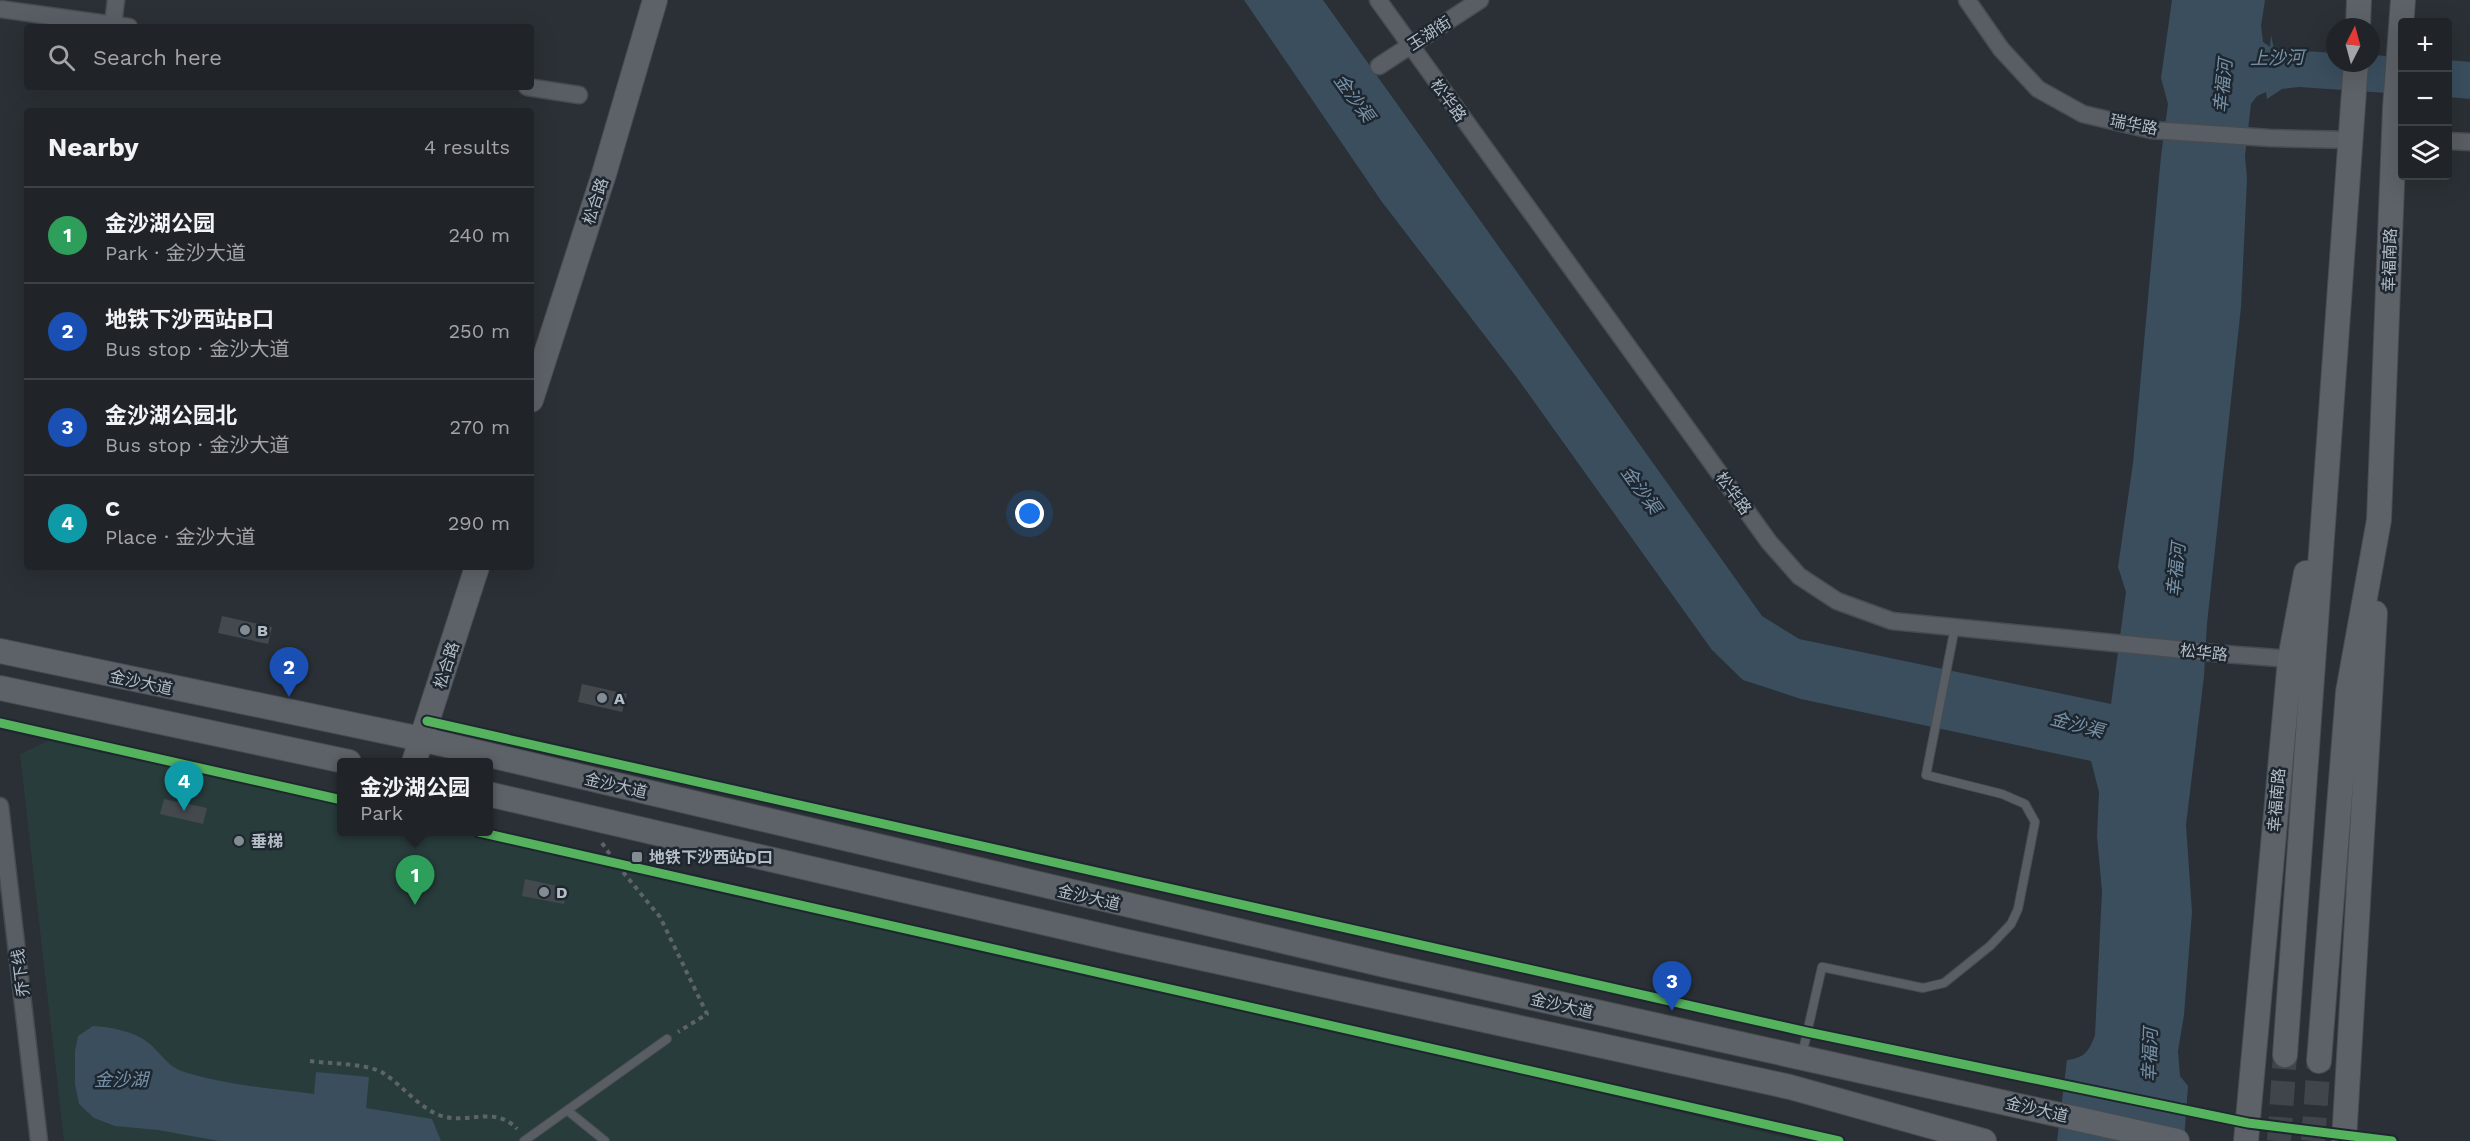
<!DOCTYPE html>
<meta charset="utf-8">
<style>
:root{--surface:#202428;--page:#2d3034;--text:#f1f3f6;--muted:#a2a4a8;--line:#3d4145;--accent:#848c93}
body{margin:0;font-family:"Work Sans","Noto Sans SC",sans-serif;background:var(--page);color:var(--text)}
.controls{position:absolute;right:18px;top:18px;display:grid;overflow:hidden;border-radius:6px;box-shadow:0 6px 24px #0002}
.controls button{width:54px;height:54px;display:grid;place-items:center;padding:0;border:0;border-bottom:2px solid var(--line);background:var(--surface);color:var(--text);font:30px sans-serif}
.compass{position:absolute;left:2326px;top:18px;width:54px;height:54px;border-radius:50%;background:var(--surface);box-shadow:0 6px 24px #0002;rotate:6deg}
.you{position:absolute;left:1030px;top:514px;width:21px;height:21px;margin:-15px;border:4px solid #fff;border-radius:50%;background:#1a73e8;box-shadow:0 0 0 9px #1a73e833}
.badge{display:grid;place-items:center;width:39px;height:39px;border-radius:50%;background:var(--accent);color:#fff;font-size:20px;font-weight:700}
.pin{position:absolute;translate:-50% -50px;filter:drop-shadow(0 2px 3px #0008)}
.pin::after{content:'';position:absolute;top:32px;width:21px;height:18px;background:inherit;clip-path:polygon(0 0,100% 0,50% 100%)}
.popup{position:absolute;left:337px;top:758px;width:156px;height:78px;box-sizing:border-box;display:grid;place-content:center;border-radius:6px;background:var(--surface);filter:drop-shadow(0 2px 4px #0005);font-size:20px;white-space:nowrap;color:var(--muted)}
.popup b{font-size:22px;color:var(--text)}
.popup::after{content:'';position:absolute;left:50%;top:100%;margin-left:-12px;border:12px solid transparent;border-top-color:var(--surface)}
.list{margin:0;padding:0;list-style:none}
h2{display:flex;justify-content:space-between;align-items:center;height:78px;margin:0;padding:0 24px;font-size:26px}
h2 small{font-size:20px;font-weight:400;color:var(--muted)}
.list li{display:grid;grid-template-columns:39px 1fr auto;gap:18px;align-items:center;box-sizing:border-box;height:96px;padding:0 24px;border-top:2px solid var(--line)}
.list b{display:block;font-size:22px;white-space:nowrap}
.list p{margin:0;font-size:20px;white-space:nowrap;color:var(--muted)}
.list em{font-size:20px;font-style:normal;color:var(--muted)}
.icon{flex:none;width:33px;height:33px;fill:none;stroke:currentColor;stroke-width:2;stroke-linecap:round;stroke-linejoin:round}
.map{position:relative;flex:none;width:2470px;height:1141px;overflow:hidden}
.search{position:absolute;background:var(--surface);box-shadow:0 6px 24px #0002;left:24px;top:24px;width:510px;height:66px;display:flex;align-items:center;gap:15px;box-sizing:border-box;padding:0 21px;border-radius:6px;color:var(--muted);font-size:22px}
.panel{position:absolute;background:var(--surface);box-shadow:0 6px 24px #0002;left:24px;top:108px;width:510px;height:462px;border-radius:6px}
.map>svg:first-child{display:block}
.green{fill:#283c3b}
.water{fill:#3a4e5e}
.building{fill:#44494e}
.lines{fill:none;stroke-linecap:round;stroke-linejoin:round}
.secondary-tunnel{stroke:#3f454b;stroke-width:24;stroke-dasharray:24 12;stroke-linecap:butt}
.lane-casing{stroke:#484c50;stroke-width:10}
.street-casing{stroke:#484c50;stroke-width:19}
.secondary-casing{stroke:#484c50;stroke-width:26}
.path{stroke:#5d6368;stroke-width:4;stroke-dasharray:4.5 4.5;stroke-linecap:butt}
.lane{stroke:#595e64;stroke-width:8}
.street{stroke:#595e64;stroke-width:16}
.secondary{stroke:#5d6268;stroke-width:24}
.cycleway-casing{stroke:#1e2730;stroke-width:13}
.cycleway{stroke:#56b35d;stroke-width:9}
.poi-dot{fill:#848c93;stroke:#1e2730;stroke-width:2}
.labels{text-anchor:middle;stroke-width:5;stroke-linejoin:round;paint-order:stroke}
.street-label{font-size:16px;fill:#b4bdc6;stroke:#1e2730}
.poi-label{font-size:16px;font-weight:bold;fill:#b4bdc6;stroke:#1e2730;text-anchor:start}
.water-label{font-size:18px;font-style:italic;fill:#7792a8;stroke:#1e2730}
</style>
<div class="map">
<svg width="2470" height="1141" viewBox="0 0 2470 1141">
<rect width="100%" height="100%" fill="#2a3035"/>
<path class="green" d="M58,736L341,802L342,832H469L968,944L1801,1141H64L20,754Z"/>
<path class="water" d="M1244,0H1323L1762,616L1799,639L2111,704L2126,592L2118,567L2133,463L2161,156L2168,104L2161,78L2172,0H2265L2261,26L2263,42L2270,47L2271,35L2274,49L2335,53V63H2371V55L2402,57V94L2299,87L2282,89L2267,99L2266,92L2257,96L2251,104L2245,156L2247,179L2241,307L2207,624L2204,676L2186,825L2192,912L2184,1015L2178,1051L2180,1076L2188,1086L2184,1141H2057L2067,1060C2085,1058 2089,1051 2095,1035L2102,891L2097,836L2099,792L2091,761L1801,699L1743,680L1712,650L1515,375L1382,202Z
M2448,60L2470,62V99L2448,97Z
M93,1026C110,1027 132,1031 146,1041C158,1049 166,1065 181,1071C224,1085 270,1088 314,1094L316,1072L369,1077L366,1108L432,1119L441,1141H219L158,1130L115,1126L94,1118L79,1104L75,1084V1051L78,1036Z"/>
<path class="building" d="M222,616L272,627L268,644L218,633Z
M582,684L627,694L622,712L578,702Z
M164,799L207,808L203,824L160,814Z
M525,879L567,888L564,904L522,896Z"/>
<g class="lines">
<path class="secondary-tunnel" d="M2279,1141L2285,1055
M2313,1141L2319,1061"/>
<defs>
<path id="lane" d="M1802,1055L1822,967L1923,988L1944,983L1990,946L2011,924L2018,909L2035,822L2025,804L2002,794L1926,775L1955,627
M568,1111L605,1141
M524,1141L667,1039"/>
<path id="street" d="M1378,0L1769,542L1799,576L1837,601L1892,621L2225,654L2290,659
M1967,0L2001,49L2038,89L2083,114L2151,130L2270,138L2350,140
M0,9L129,27
M113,25L116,0
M1379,66L1480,0
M527,87L579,95
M2448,141L2470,142
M0,806L39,1141"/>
<path id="secondary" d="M2358,27L2359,0
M531,400L604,174L655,0
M0,651L421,739L1385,965L2177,1141
M0,688L349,762
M414,762L477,567
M488,794L1128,942L1790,1087L1984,1141
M2285,1055L2356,63
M2319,1061L2348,692L2379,520L2395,108L2403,0
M2246,1141L2290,659L2306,573
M2344,1141L2375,613"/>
</defs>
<use href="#lane" class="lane-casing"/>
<use href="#street" class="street-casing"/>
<use href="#secondary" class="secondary-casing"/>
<path class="path" d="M602,843L618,866L660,917L707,1014L678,1032
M310,1061C330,1064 367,1063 383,1073C402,1085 417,1106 439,1115C467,1126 494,1104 517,1129"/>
<use href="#lane" class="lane"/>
<use href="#street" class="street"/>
<use href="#secondary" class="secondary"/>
<defs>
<path id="cycleway" d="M427,721L1807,1032L2248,1123L2392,1141
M0,723L342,800
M479,832L1839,1141"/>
</defs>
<use href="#cycleway" class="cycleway-casing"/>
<use href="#cycleway" class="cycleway"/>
</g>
<g class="poi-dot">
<circle cx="245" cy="630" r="6"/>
<circle cx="602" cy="698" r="6"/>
<circle cx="239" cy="841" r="6"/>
<rect x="631" y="851" width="12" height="12" rx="3"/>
<circle cx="544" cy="892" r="6"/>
</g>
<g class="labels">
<g class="street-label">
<text transform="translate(1429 33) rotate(-33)" y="6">玉湖街</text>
<text transform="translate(1449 100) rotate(54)" y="6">松华路</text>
<text transform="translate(2134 124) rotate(11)" y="6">瑞华路</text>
<text transform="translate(595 201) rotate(-72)" y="6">松合路</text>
<text transform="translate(2389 260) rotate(-88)" y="6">幸福南路</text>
<text transform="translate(1734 493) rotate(54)" y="6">松华路</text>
<text transform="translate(2204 652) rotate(6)" y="6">松华路</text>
<text transform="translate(446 665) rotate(-72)" y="6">松合路</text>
<text transform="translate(141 682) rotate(12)" y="6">金沙大道</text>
<text transform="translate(616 785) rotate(13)" y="6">金沙大道</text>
<text transform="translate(2276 800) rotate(-85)" y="6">幸福南路</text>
<text transform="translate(1089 897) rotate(13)" y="6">金沙大道</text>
<text transform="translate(20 973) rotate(-97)" y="6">乔下线</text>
<text transform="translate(1562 1005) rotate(13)" y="6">金沙大道</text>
<text transform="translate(2037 1109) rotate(13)" y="6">金沙大道</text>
</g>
<g class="poi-label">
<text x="257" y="636">B</text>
<text x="614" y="704">A</text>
<text x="251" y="847">垂梯</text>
<text x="649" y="863">地铁下沙西站D口</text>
<text x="556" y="898">D</text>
</g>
<g class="water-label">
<text transform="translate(2277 58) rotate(-1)" y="6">上沙河</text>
<text transform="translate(2223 86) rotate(-84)" y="6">幸福河</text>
<text transform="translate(1354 98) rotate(54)" y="6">金沙渠</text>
<text transform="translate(1641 490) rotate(54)" y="6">金沙渠</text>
<text transform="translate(2176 570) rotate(-84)" y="6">幸福河</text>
<text transform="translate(2077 725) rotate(15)" y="6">金沙渠</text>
<text transform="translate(2150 1055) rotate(-88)" y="6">幸福河</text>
<text x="121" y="1086">金沙湖</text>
</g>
</g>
</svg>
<div class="controls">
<button>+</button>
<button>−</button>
<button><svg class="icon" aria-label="layers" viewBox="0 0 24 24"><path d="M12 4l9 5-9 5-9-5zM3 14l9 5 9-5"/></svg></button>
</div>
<svg class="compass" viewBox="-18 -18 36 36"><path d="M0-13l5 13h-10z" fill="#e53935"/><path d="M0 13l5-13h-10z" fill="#a2a4a8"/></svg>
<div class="you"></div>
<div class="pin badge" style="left:415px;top:905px;background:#2e9e5b">1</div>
<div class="popup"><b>金沙湖公园</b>Park</div>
<div class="pin badge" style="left:289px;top:697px;background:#1a4fb4">2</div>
<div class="pin badge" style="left:1672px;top:1011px;background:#1a4fb4">3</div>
<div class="pin badge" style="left:184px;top:811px;background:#0f9aa8">4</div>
<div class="search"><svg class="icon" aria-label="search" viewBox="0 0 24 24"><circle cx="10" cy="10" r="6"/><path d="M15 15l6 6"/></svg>Search here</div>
<section class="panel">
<h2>Nearby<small>4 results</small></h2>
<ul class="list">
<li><span class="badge" style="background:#2e9e5b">1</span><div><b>金沙湖公园</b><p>Park · 金沙大道</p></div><em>240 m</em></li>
<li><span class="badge" style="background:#1a4fb4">2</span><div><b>地铁下沙西站B口</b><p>Bus stop · 金沙大道</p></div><em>250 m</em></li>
<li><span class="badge" style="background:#1a4fb4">3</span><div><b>金沙湖公园北</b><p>Bus stop · 金沙大道</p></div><em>270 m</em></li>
<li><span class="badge" style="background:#0f9aa8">4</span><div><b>C</b><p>Place · 金沙大道</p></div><em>290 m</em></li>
</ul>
</section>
</div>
